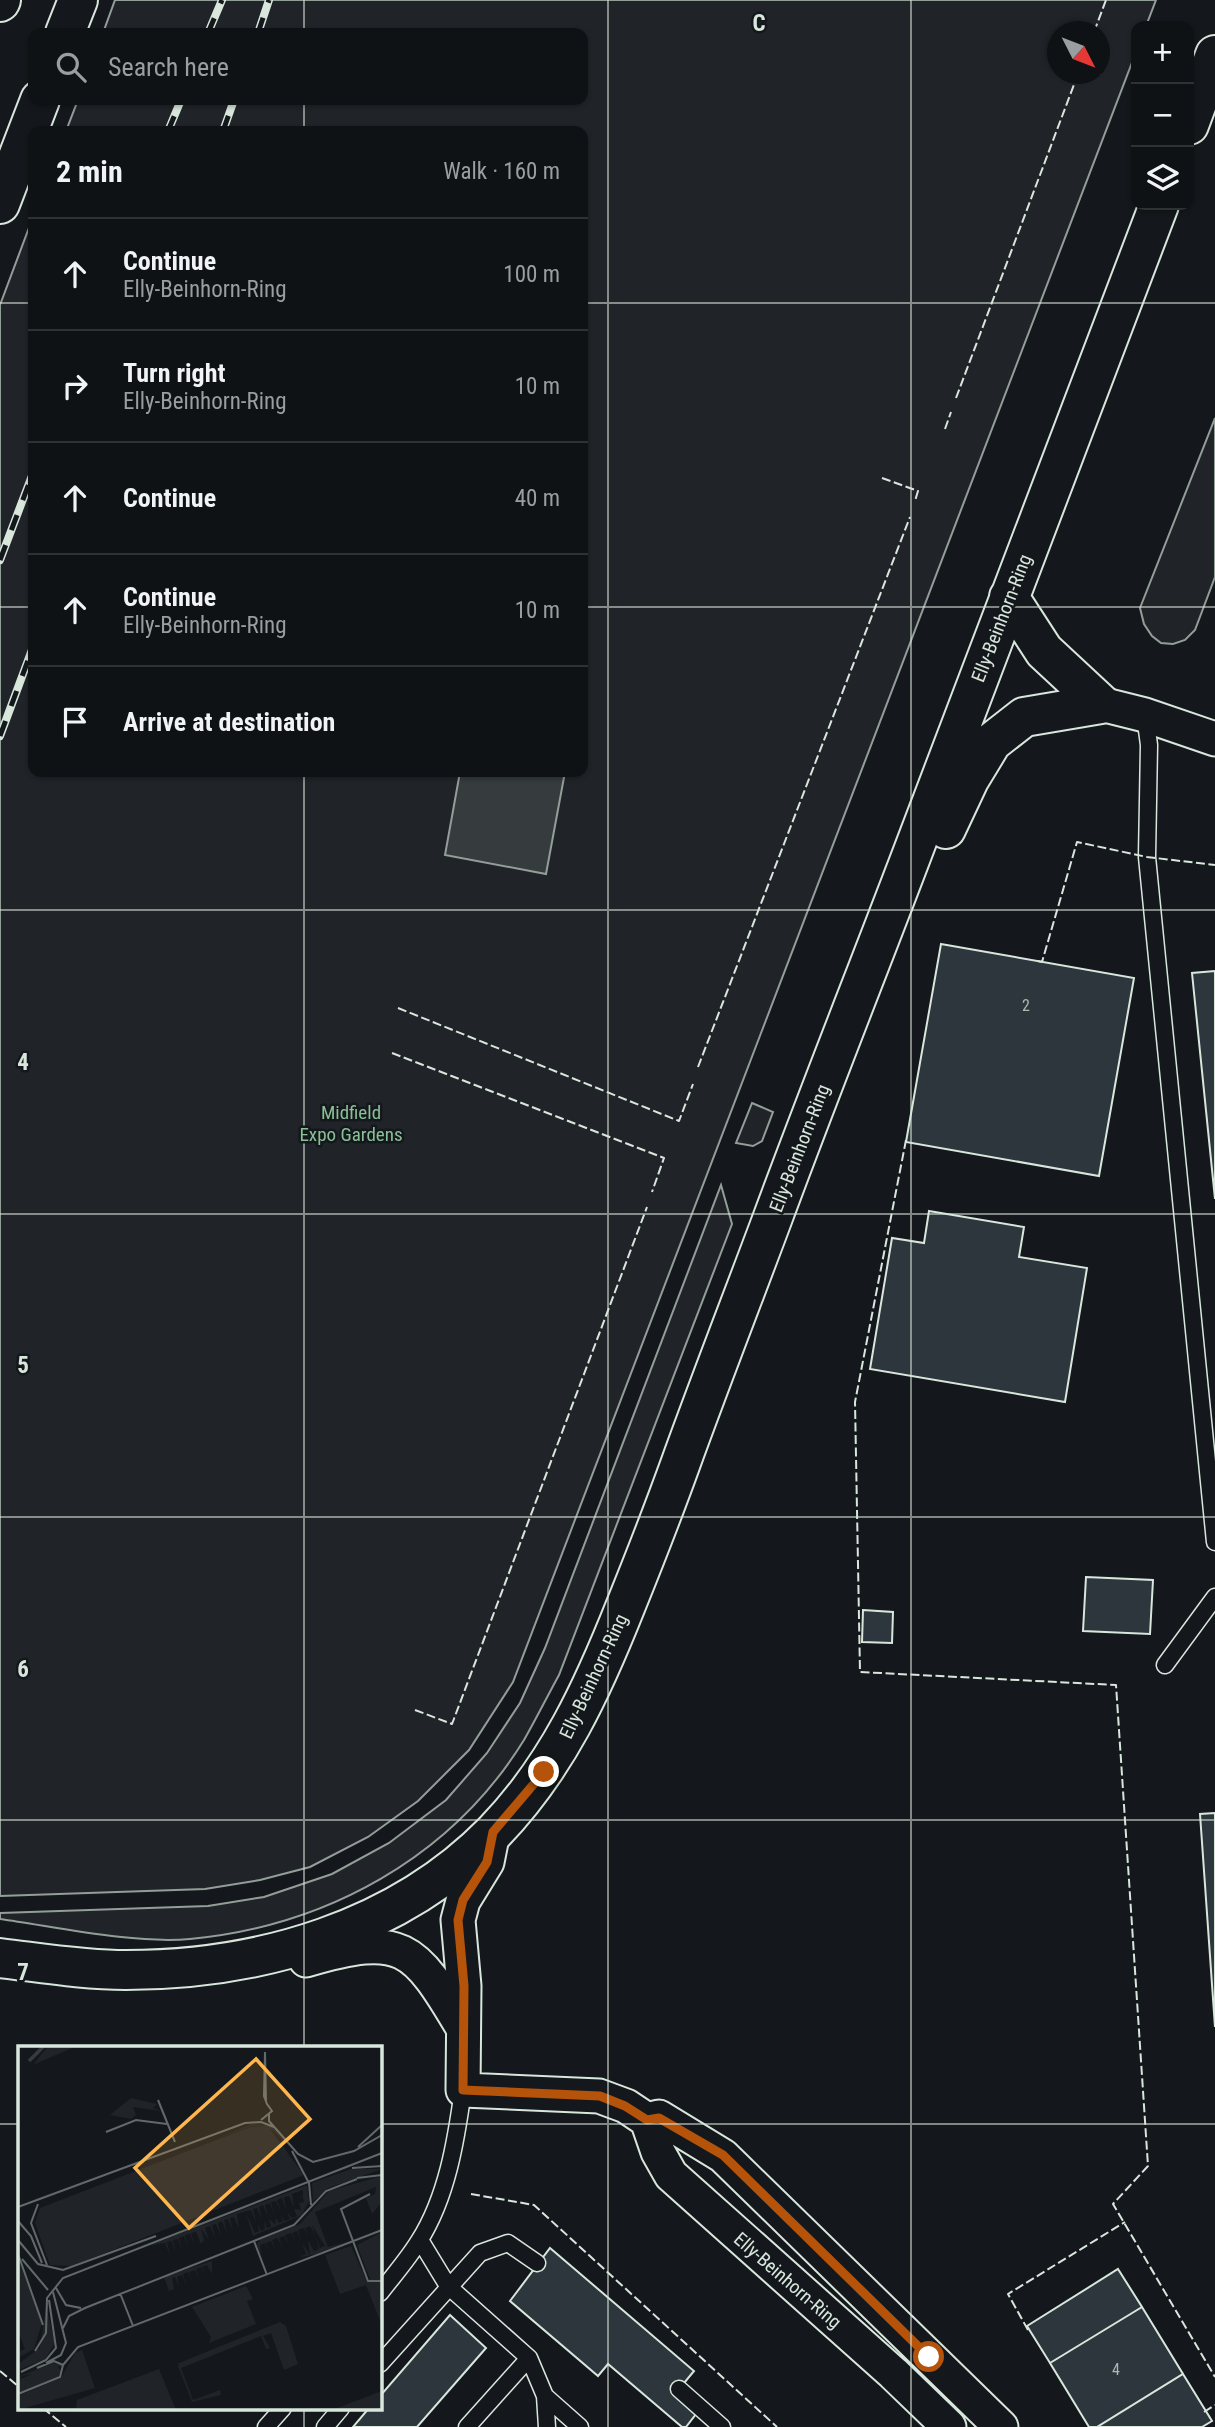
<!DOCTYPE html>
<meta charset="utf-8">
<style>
:root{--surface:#0f1215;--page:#181b1e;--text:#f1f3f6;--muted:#9b9ea0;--line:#2f3234}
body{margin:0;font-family:"Roboto Condensed",sans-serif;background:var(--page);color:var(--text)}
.controls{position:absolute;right:21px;top:21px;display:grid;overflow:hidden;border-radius:14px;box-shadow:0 2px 5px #0004}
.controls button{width:63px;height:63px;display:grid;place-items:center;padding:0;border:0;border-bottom:2px solid var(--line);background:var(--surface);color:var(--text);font:35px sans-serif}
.compass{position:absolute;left:1047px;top:21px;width:63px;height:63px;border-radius:50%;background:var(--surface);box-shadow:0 2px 5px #0004;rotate:132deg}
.stop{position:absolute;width:21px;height:21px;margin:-16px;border:5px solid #b45309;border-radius:50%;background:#fff}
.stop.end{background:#b45309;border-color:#fff;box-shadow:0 2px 7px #0008}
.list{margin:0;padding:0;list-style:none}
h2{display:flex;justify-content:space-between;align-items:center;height:91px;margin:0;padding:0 28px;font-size:30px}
h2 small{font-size:23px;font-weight:400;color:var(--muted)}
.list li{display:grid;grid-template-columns:46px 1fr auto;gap:21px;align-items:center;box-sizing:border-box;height:112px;padding:0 28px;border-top:2px solid var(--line)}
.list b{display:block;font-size:26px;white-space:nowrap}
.list p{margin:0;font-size:23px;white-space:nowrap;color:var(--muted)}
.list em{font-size:23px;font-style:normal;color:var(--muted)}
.icon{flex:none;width:38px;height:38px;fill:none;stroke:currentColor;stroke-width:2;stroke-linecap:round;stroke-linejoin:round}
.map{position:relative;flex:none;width:1215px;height:2427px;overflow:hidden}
.search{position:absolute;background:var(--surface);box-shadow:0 2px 5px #0004;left:28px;top:28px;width:560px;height:77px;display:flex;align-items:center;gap:18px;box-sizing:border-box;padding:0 24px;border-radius:14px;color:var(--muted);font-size:26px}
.panel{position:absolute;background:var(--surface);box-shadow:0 2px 5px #0004;left:28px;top:126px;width:560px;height:651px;border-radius:14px}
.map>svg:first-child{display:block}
.green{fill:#202428;stroke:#939e99;stroke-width:2;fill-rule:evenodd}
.water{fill:#363b3e;stroke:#939e99;stroke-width:2}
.building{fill:#2c363c;stroke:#d8e6dc;stroke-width:2}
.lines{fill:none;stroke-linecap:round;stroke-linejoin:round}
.lane-casing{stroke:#d8e6dc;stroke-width:19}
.street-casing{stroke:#d8e6dc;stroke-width:37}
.secondary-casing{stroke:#d8e6dc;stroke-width:42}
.highway-casing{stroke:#d8e6dc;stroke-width:42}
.lane{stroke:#14181c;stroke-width:16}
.street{stroke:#14181c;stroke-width:33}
.secondary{stroke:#14181c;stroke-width:38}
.highway{stroke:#14181c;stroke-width:38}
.rail-casing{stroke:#d8e6dc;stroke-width:8}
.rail{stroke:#14181c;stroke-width:5;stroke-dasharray:16;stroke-linecap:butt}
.fence{stroke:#d8e6dc;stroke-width:2;stroke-dasharray:9 3.5;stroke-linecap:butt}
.route{stroke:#b45309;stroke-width:9}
.grid{fill:none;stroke:#d8e6dc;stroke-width:2;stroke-opacity:0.55}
.labels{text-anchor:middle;stroke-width:5;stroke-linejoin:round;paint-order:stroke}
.number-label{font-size:16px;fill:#adbab4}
.street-label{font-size:19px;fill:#d8e6dc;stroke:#14181c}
.park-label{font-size:19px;fill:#8ac095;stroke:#14181c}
.inset-river{fill:none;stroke:#363b3e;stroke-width:3.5}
.inset-road{fill:none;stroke:#626a69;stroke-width:2}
.view{fill:#ffb74d;fill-opacity:0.15;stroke:#ffb74d;stroke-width:3.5}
.inset-edge{fill:none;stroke:#d8e6dc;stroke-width:3.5}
.grid-label{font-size:23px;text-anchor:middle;font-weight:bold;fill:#d8e6dc;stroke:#14181c;stroke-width:5;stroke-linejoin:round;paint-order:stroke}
</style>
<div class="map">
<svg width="1215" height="2427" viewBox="0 0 1215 2427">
<rect width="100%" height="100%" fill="#14181c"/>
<path class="green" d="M115,0H1156L1146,26H1136V52L513,1682L469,1750L418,1801L368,1837L310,1867L260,1880L205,1889L0,1896V305L33,217V772H583V131H66L78,100H583V33H103ZM1058,32H1100V74H1058Z
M1215,418V577L1195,630L1185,640L1173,644L1161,643L1152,636L1144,624L1140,608Z
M752,1103L773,1112L762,1141L753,1146L736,1143Z
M721,1185L732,1224L559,1675C547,1697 536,1719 524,1740C451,1858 326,1926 190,1939C133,1944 57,1927 0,1919V1913L208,1906L264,1897L332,1874L389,1843L446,1800L487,1753L520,1703L545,1648Z"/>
<path class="water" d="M460,772H565L546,874L445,855Z"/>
<path class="building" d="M941,944L1134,978L1099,1176L906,1142Z
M1215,971V1199L1192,973Z
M929,1211L1024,1227L1019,1257L1087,1268L1065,1402L870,1369L892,1238L924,1243Z
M1086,1577L1153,1580L1150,1634L1083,1631Z
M863,1610L893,1612L892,1643L862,1642Z
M1215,1813V2027L1200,1814Z
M550,2248L694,2371L679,2389L696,2414L686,2427H682L608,2364L598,2376L510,2301Z
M1118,2269L1142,2307L1050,2363L1027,2326Z
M1142,2307L1183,2374L1097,2427H1089L1050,2363Z
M450,2315L486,2348L417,2427H353L369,2408H380V2396Z
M1183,2374L1212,2421L1202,2427H1097Z"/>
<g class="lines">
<defs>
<path id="lane" d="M1145,715L1149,745L1147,857L1215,1542
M1165,1665L1215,1597
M420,2240L448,2286L529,2358L545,2396L580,2427
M380,2293C393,2276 408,2259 419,2241C447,2197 456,2141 463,2090
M380,2364L480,2253L508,2243L537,2263
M679,2389L722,2427
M545,2396L547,2427
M266,2427L283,2408
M325,2427L341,2408
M467,2427L529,2358"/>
<path id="street" d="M1101,704L1145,715L1215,739
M493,1832L487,1862L463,1901L458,1920L464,1986L463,2090L599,2096L626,2106L647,2120L658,2152L671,2175L893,2373L949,2427
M306,1960C402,1932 414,1945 463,2028
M647,2120L659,2117L723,2156L1001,2427"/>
<path id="secondary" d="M1189,125L1215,55
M1009,597L1044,651L1101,704
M946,829L969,780L992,742L1024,717L1101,704
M0,1958C42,1963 84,1970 126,1970C260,1970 398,1930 494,1832C557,1767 593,1688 626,1605C645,1558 663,1512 680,1465C710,1382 742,1300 773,1217C817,1098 864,980 909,862C993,643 1074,423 1159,205"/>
<path id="highway" d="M0,2L1,0
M65,33L78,0
M0,204L40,100"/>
</defs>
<use href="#lane" class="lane-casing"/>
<use href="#street" class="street-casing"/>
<use href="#secondary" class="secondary-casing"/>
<use href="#highway" class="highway-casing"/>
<use href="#lane" class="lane"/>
<use href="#street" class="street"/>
<use href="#secondary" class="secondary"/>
<use href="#highway" class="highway"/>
<defs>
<path id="rail" d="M208,33L222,0
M258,33L269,0
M168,131L181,100
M223,131L234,100
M0,560L33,473
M0,736L33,647"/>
</defs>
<use href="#rail" class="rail-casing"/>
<use href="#rail" class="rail"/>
<path class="fence" d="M1094,32L1106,0
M956,398L1078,74
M945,429L951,412
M882,478L918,491L915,501
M1038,961L1042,962L1077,842L1147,857L1215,865
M398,1008L679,1121L693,1084
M392,1053L664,1158L652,1192
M698,1067L910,517
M906,1140L855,1402L860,1672L1116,1685L1148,2166L1113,2204L1215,2377
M415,1710L452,1724L647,1207
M471,2194L534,2205L777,2427
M1028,2330L1008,2294L1125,2222
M0,2371L19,2387
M43,2408L66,2427
M1204,2412L1215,2405"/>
</g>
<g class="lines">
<path class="route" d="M544,1772L493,1832L487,1862L463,1900L458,1920L464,1986L463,2090L600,2096L625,2106L647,2120L659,2118L723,2155L929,2357"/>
</g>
<path class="grid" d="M304,0V33M608,0V2427M911,0V2427M304,100V131M0,303H33M583,303H1215M0,607H33M583,607H1215M304,772V2047M0,910H1215M0,1214H1215M0,1517H1215M0,1820H1215M0,2124H19M380,2124H1215M304,2408V2427"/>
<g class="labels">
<g class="number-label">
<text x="1026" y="1011">2</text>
<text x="1116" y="2375">4</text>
</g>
<g class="street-label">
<text transform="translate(1001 618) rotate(-69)" y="7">Elly-Beinhorn-Ring</text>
<text transform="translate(799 1148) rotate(-69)" y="7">Elly-Beinhorn-Ring</text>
<text transform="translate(593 1676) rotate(-65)" y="7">Elly-Beinhorn-Ring</text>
<text transform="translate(788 2280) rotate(41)" y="7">Elly-Beinhorn-Ring</text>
</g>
<g class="park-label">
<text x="351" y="1119">Midfield<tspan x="351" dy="22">Expo Gardens</tspan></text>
</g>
</g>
<g transform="translate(18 2046)">
<rect width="364" height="364" fill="#14181c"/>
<path d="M30,0H59L15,19ZM113,52L139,58L135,62L143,65L115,61L118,69L113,73L92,69ZM234,78L252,80L259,86L268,98L257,86L252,83L286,129L54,220L32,219L17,177L22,162L232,81H247L233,80L198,93ZM333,123H364L310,142L295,155L294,137ZM364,130V155L354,168L348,152L357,148L358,141L297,166L310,201L329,196L299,208L283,211L277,199L283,210L288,208L284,197L292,209L290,194L296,205L301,203L298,191L302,202L307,200L294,179L297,189L292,180L287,182L290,192L286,182L280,184L283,195L279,185L274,187L278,197L273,187L267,189L271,199L266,190L261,192L265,202L259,192L254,194L258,204L253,195L248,197L252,207L247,197L242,199L243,210L239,198L243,193L282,178L311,145ZM289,139L291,155L284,169L235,190L228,167L237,187L241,185L240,178L243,185L247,183L246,175L249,182L253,181L251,173L258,179L257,171L261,177L265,175L263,169L267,175L272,173L269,166L274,172L279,170L276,163L283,164L281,157L286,156L285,151L278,153L285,150V144L274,148L276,161L271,150L266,151L268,164L264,152L259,154L263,166L258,155L253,156L256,169L252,157L247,159L250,171L245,159L241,161L244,174L239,162L235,163L238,176L233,164L219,168L221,183L216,171L212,172L215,185L210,173L206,174L209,187L204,175L200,177L203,190L198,178L194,179L197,192L192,180L187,182L191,194L183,183L186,194L183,198L178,186L173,187L177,200L172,188L167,189L170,202L166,190L161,192L164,205L160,193L155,194L158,207L154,195L149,196L152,209L147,197L133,199ZM364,186V280L348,239L322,248L307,209L333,200L349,236L352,233L339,199ZM0,212L24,277L16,303L0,312V306L7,303L0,285ZM194,215V228L189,219L184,221L188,231L183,221L178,223L181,234L177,224L171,226L174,236L170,226L165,228L168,239L164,229L159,231L161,241L157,231L154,232L156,243L151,245L146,231ZM228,240L235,253L229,255L238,278L191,297L193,291L174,261ZM28,261L37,297L27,313L0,324V318L22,302ZM262,276L268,280L280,318L266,324L253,287L245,290L252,302L248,303L243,290L163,322L175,354L202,344L203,349L174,356L160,320L161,317ZM64,304L77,342L0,364V350L43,332L57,307ZM35,317L44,320L39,321L43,324L40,331L0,347V334L14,328L0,331ZM141,323L158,364H58L59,354ZM364,345V364H314Z" fill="#202428"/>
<path class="inset-river" d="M11,15L26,0"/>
<path class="inset-road" d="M140,54L157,96M251,68V75L280,108L295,116L336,105L364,89M243,74L254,65L249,58L246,50L247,6L248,55M88,86L118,74L149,78M340,101L364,79M274,105L291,137L293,159M334,122L364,120M339,132L364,129M352,148L323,163L350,235H364M20,158L13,177L29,219M0,161L227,77L243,76L256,81M0,175L13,190L24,217M0,194L20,218L45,224L138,190M236,195L249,229M0,208L25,279M4,213L30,244M38,242L48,259L63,262M102,247L115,280M45,282L51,270L67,262L276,179L308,145L339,133M17,305L28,287L29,252L45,232L364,107M28,317L43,309L48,297L35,246M45,319L60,301L364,184M19,322L36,315L45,319M3,326L28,314L38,302L31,254M0,348L42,331L45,319"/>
<path class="view" d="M238,13L292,73L171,182L117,122Z"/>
<rect width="364" height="364" class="inset-edge"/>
</g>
<g class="grid-label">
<text x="759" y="31">C</text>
<text x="23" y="1070">4</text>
<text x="23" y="1373">5</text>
<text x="23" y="1677">6</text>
<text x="23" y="1980">7</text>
</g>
</svg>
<div class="controls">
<button>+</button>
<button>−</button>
<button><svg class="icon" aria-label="layers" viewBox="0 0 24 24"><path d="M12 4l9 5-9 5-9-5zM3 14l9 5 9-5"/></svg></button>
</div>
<svg class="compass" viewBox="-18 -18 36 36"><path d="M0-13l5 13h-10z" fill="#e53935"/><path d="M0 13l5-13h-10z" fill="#9b9ea0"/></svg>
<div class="stop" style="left:929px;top:2357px"></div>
<div class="stop end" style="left:544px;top:1772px"></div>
<div class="search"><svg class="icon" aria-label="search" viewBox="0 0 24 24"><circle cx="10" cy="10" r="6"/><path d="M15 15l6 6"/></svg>Search here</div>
<section class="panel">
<h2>2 min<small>Walk · 160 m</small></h2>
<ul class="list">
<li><svg class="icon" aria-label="ahead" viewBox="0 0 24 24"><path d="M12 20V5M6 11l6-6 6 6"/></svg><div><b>Continue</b><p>Elly-Beinhorn-Ring</p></div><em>100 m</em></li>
<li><svg class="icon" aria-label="right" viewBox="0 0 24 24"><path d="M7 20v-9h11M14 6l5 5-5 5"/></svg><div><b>Turn right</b><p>Elly-Beinhorn-Ring</p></div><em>10 m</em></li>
<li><svg class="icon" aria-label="ahead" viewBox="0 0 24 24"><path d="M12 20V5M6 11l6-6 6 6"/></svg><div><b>Continue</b></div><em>40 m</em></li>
<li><svg class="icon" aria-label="ahead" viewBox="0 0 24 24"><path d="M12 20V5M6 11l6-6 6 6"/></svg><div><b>Continue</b><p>Elly-Beinhorn-Ring</p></div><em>10 m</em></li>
<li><svg class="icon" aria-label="arrive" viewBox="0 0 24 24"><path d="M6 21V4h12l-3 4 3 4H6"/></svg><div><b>Arrive at destination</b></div></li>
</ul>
</section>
</div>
